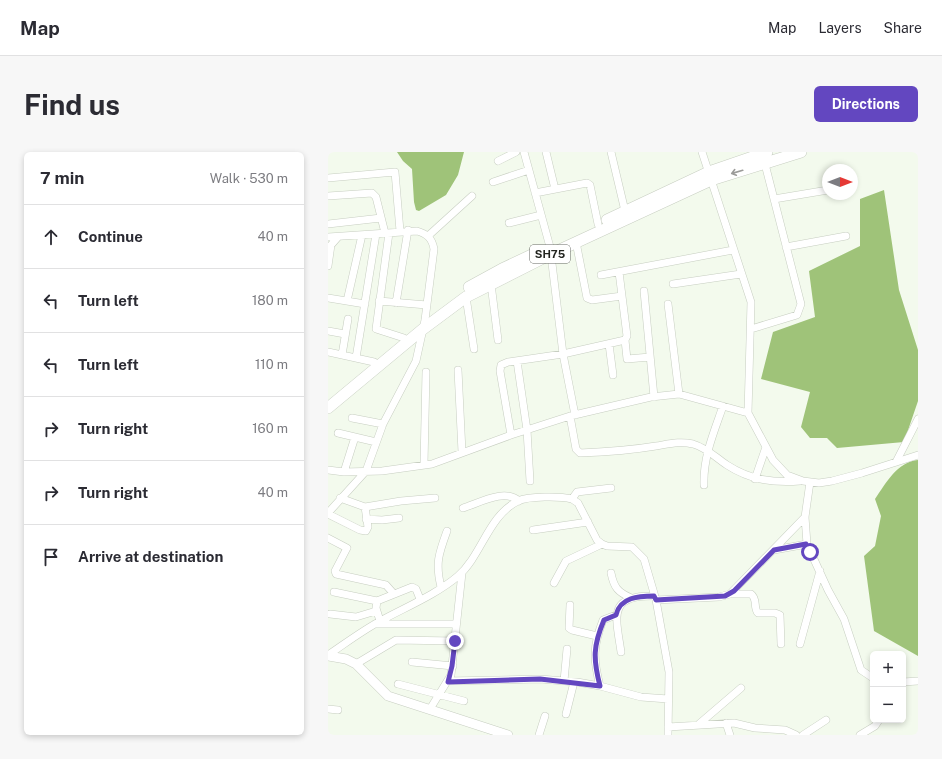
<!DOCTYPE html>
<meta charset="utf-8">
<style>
:root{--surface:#fff;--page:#f7f7f7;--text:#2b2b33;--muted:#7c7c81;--line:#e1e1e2;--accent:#6347c0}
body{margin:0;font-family:"Public Sans",sans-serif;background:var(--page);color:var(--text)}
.controls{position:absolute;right:12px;bottom:12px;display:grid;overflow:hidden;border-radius:6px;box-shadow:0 2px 6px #0003}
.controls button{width:36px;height:36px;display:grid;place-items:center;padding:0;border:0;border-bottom:1px solid var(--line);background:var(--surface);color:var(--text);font:20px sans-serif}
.compass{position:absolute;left:494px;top:12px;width:36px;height:36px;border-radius:50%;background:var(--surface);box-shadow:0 2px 6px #0003;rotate:90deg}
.stop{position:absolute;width:12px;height:12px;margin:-9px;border:3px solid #6347c0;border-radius:50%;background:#fff}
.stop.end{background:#6347c0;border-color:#fff;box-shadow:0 1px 4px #0008}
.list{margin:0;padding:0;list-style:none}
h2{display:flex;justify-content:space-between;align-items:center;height:52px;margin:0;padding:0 16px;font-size:17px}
h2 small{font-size:13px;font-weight:400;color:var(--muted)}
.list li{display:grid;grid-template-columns:26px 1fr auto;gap:12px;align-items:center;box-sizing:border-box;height:64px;padding:0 16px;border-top:1px solid var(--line)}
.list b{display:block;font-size:15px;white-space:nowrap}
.list em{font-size:13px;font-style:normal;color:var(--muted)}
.icon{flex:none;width:22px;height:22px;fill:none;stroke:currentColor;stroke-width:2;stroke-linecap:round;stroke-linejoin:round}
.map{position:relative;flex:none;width:590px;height:583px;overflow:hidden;border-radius:6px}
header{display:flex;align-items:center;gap:24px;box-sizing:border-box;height:56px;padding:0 20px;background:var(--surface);border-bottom:1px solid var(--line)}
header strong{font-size:19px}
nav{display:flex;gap:22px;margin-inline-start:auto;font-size:14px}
.intro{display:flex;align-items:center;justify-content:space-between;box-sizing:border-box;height:96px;padding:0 24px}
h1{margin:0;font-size:28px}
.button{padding:10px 18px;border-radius:6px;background:var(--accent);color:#fff;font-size:14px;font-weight:700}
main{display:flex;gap:24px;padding:0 24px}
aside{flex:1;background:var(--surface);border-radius:6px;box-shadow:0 2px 6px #0003}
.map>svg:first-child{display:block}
.water{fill:#9fc379}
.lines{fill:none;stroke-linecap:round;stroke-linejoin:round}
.minor-casing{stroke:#c7cec1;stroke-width:8}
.tertiary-casing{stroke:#c7cec1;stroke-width:10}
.primary-casing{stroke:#c7cec1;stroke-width:12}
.minor{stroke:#fff;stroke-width:7}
.tertiary{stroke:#fff;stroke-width:9}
.primary{stroke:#fff;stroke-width:11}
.oneway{stroke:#9c9c9a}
.route{stroke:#6347c0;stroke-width:5}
.labels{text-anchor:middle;stroke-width:3.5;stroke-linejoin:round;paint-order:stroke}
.shield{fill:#fff;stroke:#646662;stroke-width:1}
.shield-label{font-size:11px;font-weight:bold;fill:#22241f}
</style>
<header>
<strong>Map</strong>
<nav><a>Map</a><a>Layers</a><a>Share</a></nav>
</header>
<div class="intro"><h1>Find us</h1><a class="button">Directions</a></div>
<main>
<aside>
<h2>7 min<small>Walk · 530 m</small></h2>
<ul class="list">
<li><svg class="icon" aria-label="ahead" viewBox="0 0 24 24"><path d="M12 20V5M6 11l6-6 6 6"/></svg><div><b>Continue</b></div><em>40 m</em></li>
<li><svg class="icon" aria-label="left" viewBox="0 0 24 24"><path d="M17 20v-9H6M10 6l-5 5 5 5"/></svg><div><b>Turn left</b></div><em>180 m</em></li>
<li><svg class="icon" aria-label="left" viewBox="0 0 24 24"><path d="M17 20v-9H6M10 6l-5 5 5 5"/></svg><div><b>Turn left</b></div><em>110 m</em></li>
<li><svg class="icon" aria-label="right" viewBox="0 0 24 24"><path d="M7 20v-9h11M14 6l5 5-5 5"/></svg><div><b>Turn right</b></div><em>160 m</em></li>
<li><svg class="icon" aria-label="right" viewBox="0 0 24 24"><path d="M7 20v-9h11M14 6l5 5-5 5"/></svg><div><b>Turn right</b></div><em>40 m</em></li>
<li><svg class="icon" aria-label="arrive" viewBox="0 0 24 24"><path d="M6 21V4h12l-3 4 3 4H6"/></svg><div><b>Arrive at destination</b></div></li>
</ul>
</aside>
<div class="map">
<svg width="590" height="583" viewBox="0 0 590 583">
<rect width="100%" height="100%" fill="#f3faed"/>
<path class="water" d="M69,0H136L130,23L118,43L91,59L88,58L86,50L84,17L75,9Z
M556,38L571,138L590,198V249L576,290L509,296L499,286H482L473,275L482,240L433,227L445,180L487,165L481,119L532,94V47Z
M590,308V504L546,479L536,404L547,394L553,364L547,347C558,331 569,310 590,308Z"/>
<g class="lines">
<defs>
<path id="minor" d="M196,0L222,95L235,202L247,263
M218,0L227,37
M283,0L297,59
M374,0L423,150L420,261L445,308L459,323L475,329L491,331L504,329L534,321L590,303
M170,9L188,0
M0,26L67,20L72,79
M165,30L201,18
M207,41L259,31L262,33L270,72
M0,44L44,41L48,45L57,81
M446,47L500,38
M181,71L213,63
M0,72L53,66
M61,81L48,177L76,186
M100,84L144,44
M0,85L89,79C99,82 104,86 106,97L97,168L88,209L55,272L38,319L0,361
M248,90L259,146L264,148L294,144
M458,95L518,84
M0,114L3,93L10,85
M273,123L405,98
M163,132L170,188
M345,132L413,122
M316,139L326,245
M138,145L146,197
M0,146L37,152
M19,149L34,83
M51,149L99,153
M68,151L80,78
M340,152L351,242
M423,177L469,163L473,152L437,12
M0,179L17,182
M297,188L299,207L322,205
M281,192L285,223
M0,200L46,210
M14,203L20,167
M28,206L48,82
M189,209L199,278L202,329
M130,218L134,300
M242,264L248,297L252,301C277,300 304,298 328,294C341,292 352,289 365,292C379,296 387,305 399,313C422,328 445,331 472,329
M24,266L55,272
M10,281L48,290
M183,283L172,219L173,213L180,210L235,202L297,188L299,184L291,120
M568,310L590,267
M96,312L98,220
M0,318L16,320L54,319L104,312L183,283L242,264L323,245L351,242L420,261
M16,320L27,285
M427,327L438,295
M482,330L477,365L479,392L500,438L516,467L533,518L545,526
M376,333C375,305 386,280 395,254
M12,346L37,355L73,349L107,346
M244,347L249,340L283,336
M135,356C151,351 177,336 191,349
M0,362L32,378L38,379L40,375L37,355
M38,367L54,368L71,366
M205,378L260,370
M0,386L19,396L7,419L8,422L58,433L66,442
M446,398L479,392
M283,421C286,436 290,440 303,446
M226,431L238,409L274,392
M113,435C107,411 111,401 119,379
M6,440L49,449
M402,442H423C430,447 425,456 430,461H447L452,463L453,492
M328,448L391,445L402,442L477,365
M242,453L241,476L244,478L269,484
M2,462L28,465L48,459
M52,469L48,456L49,449L84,435L88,437L92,447
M47,472H128
M472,492L492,419
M293,500C288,465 279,443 326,444
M0,503C18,491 35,478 54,468C78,455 109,442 130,424C154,403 160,364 190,349C201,344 232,344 244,347L250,351L269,388L274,392L279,394L304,395L316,407L328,448L341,520L340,583
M84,510L125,514
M28,512L68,488L127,489
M120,529L212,527L249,530L272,534L313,545L340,547
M236,529L239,497
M575,530L590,529
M70,532L136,549
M272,534C265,507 265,494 275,468L288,463
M0,557L10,558
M102,557L123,523L134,421
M238,562L246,530
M398,571L402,583
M371,572L413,536
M340,575L406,571L427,576L457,578L468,583
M211,583L217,564
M475,583L498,568
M532,583L547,574L551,568"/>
<path id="tertiary" d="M0,504L18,507L28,512L60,544L180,583"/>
<path id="primary" d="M279,68L381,20L439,0
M141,135L174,117L210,100
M0,256L95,177L138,145L223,102L383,28L473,0"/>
</defs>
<use href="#minor" class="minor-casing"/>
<use href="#tertiary" class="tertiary-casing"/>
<use href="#primary" class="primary-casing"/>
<use href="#minor" class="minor"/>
<use href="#tertiary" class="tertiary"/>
<use href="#primary" class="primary"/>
</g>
<defs><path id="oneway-shaft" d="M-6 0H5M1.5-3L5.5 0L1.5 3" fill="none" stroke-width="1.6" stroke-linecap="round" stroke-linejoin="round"/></defs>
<use class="oneway" href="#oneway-shaft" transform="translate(409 20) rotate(164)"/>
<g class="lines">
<path class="route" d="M127,489L124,514L120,530L212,527L272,534C265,507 265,494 276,468L288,463C292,445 311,444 326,444L328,448L397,444L406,439L446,398L478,392L482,400"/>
</g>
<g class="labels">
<rect class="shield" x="202" y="93" width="40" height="18" rx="3"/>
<g class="shield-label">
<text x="222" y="106">SH75</text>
</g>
</g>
</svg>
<div class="controls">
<button>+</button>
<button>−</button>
</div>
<svg class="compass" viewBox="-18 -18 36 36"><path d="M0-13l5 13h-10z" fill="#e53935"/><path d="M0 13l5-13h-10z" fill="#7c7c81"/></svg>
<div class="stop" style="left:482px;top:400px"></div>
<div class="stop end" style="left:127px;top:489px"></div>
</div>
</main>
